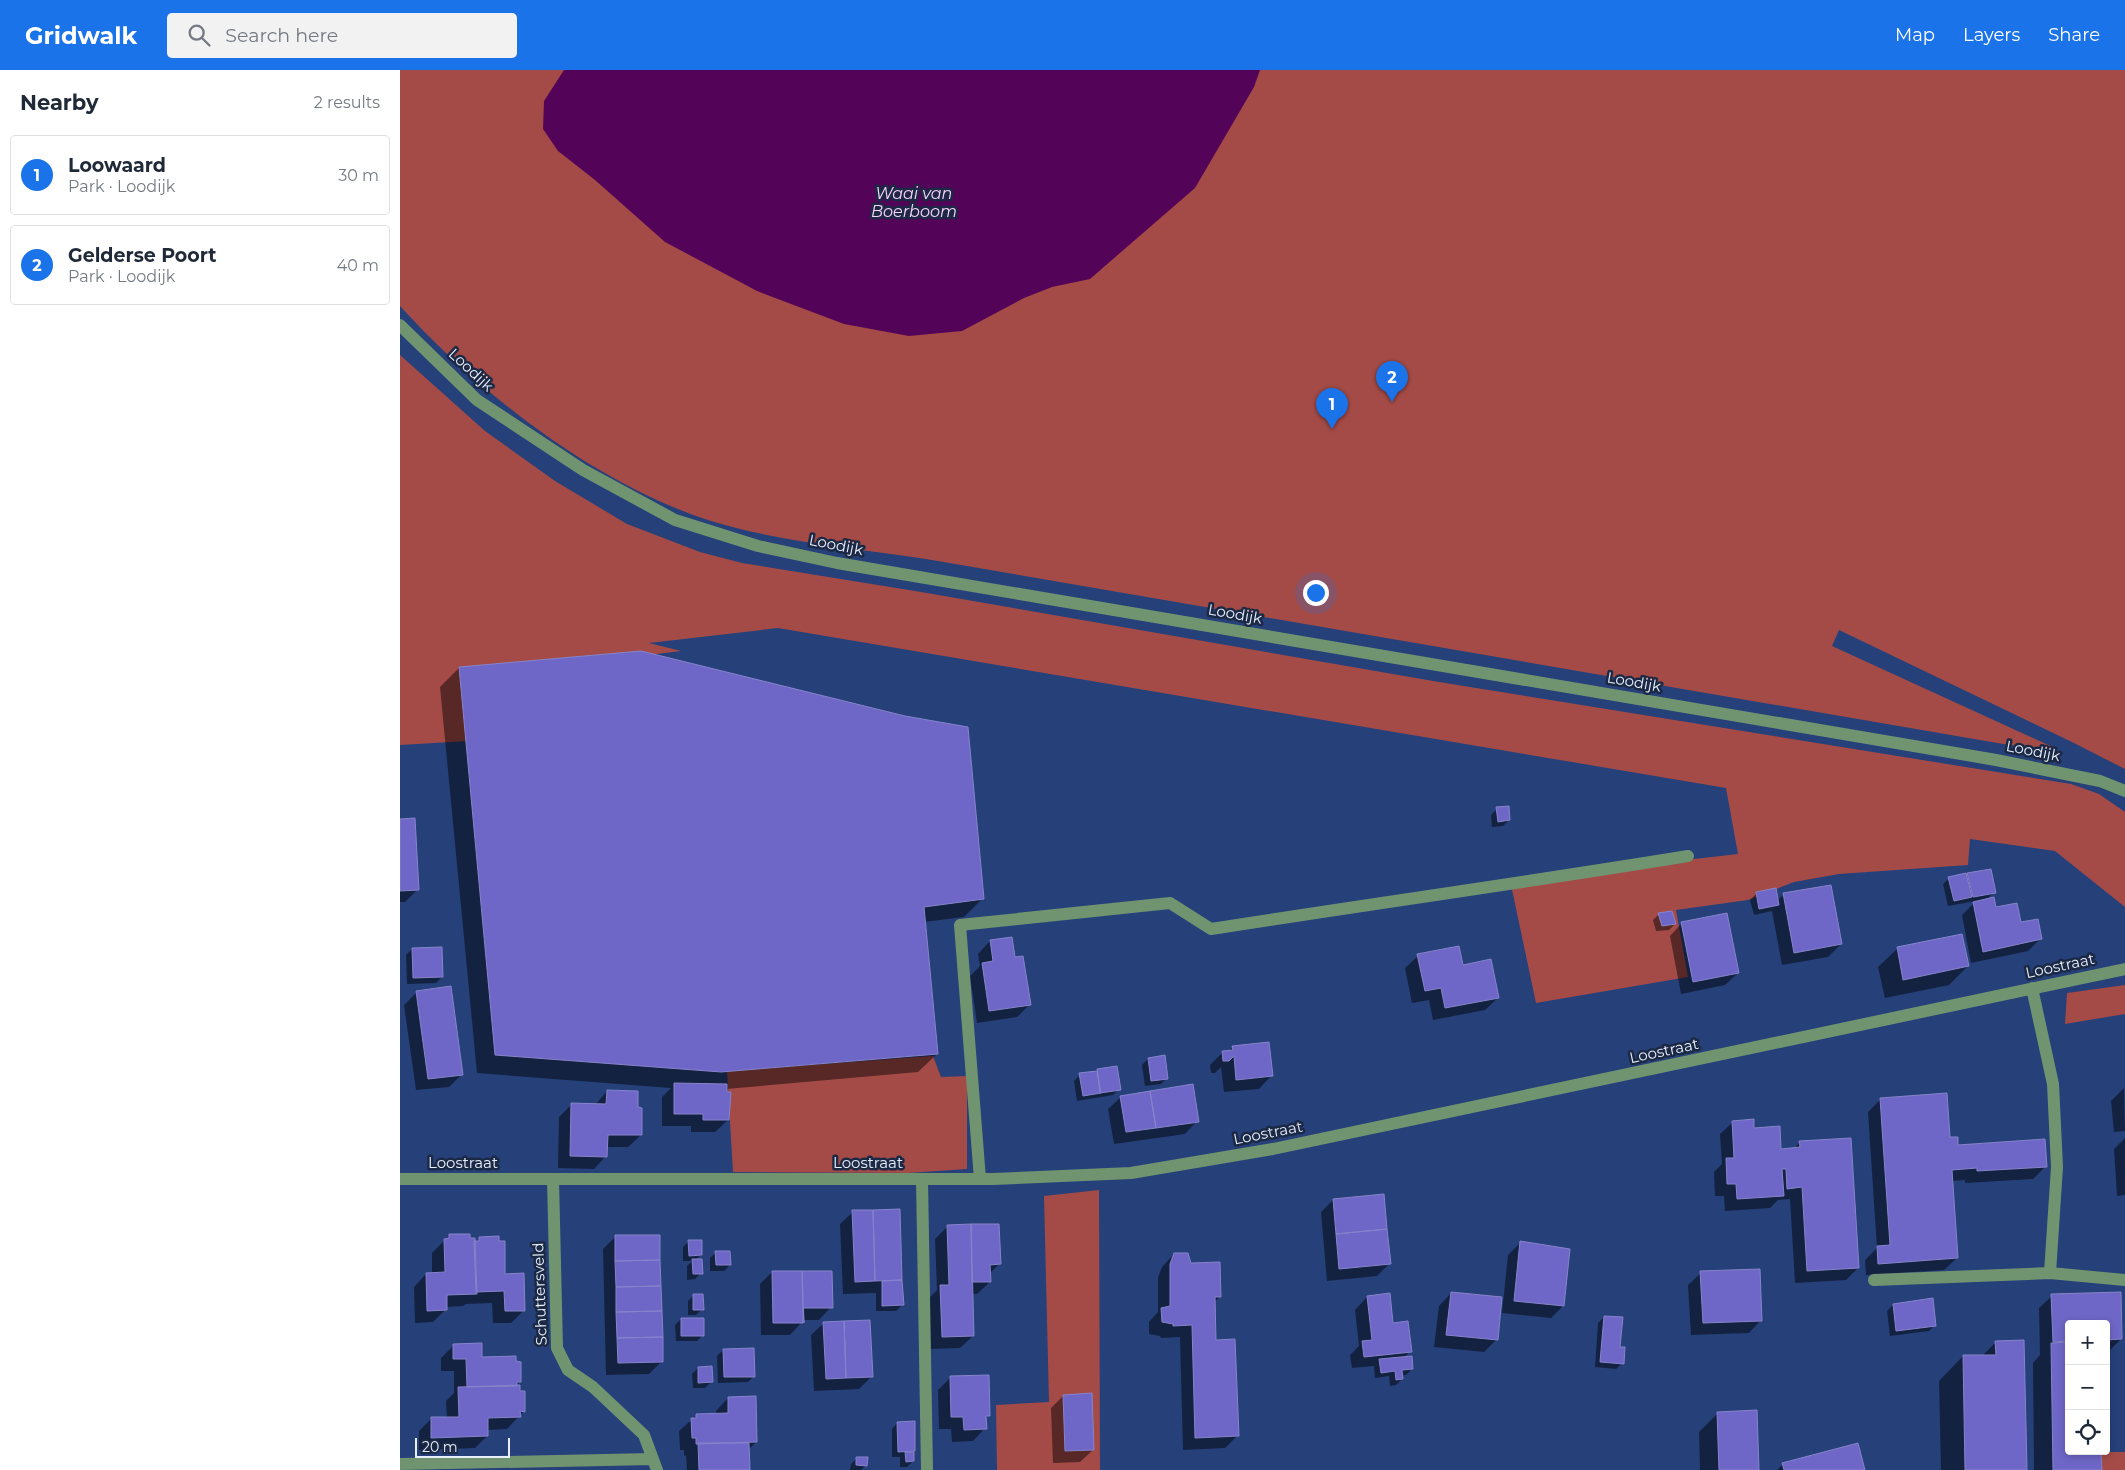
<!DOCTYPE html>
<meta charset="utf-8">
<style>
:root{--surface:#fff;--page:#f2f2f3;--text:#1f2937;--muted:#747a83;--line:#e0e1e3;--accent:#1a73e8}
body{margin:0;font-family:Montserrat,sans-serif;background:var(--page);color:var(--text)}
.controls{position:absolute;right:15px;bottom:15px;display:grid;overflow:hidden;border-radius:5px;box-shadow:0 2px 8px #0003}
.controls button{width:45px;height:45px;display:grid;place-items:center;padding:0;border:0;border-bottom:1px solid var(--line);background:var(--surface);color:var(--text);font:25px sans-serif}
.scale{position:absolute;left:15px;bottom:12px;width:95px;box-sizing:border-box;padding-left:5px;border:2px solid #e7effd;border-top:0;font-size:14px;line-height:18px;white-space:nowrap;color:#e7effd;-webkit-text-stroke:4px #1c2944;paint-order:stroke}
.you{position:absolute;left:915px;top:522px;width:18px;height:18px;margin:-12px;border:4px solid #fff;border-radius:50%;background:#1a73e8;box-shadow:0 0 0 8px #1a73e833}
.badge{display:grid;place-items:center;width:32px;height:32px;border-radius:50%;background:var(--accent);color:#fff;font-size:16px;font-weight:700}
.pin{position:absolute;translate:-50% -41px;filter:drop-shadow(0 1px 2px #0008)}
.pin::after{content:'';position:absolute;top:26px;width:18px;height:15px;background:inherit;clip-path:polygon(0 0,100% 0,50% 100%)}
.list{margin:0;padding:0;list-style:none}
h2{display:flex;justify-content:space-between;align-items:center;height:65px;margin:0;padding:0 20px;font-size:21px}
h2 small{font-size:16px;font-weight:400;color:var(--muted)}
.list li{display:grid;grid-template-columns:32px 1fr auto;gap:15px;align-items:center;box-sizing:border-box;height:80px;margin:0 10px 10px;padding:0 10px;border:1px solid var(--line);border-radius:5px}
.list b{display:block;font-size:19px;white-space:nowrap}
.list p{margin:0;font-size:16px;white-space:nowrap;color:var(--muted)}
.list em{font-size:16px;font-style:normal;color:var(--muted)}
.icon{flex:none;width:28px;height:28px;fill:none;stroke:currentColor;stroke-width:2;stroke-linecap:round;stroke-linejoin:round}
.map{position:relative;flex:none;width:1725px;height:1400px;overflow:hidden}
header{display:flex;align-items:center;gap:30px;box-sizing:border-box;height:70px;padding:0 25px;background:var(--accent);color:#fff}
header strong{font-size:24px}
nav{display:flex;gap:28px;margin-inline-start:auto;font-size:18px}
.search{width:350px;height:45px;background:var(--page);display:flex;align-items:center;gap:12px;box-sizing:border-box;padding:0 18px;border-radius:5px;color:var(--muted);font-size:19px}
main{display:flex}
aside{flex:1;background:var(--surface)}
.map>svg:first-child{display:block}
.green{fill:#a44b47}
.water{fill:#530459}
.shadow{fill:#0007}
.building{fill:#6f67c7;stroke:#8684ca}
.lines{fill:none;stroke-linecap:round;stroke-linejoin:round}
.minor{stroke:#719470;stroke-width:12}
.labels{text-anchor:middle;stroke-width:5;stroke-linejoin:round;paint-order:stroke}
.street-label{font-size:15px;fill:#e7effd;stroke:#1c2944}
.water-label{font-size:16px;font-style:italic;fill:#fcd4fe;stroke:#1c2944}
</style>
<header>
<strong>Gridwalk</strong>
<div class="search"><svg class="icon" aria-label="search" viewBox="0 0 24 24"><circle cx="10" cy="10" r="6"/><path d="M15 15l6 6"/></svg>Search here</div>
<nav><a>Map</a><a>Layers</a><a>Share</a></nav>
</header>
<main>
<aside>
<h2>Nearby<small>2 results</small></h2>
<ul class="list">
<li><span class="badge">1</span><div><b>Loowaard</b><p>Park · Loodijk</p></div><em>30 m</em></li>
<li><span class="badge">2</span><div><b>Gelderse Poort</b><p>Park · Loodijk</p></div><em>40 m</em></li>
</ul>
</aside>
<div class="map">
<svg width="1725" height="1400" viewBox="0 0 1725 1400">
<rect width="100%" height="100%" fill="#26407a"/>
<path class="green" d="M0,0H1725V699L1674,673L1439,560L1432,576L1657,679L1609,675L526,489C455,478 380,472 311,451C197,415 80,324 0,236Z
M0,285L85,361L155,411L227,454L300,482L342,493L521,522L1039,612L1671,714L1699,724L1725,742V837L1655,781L1570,769L1568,795L1439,804L1394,812L1348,830L1276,840L1288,907L1136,933L1110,810L1338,784L1326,718L378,558L249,573L281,581L63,608L68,671L0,675Z
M1725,915V944L1665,954L1667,923Z
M533,986L541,1007L567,1006V1099L508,1103L333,1102L327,1001Z
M699,1120L700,1400H597L596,1335L649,1332L644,1126Z
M1701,1382H1725V1400H1701Z"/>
<path class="water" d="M164,0H860L854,17L795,118L690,209L652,217L624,228L562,261L509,266L444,254L357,221L265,172L195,110L158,81L143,59L144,31Z"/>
<path class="shadow" d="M59,598L583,828L564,847L524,852L537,984L518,1002L326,1019L328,1050L315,1062H291V1056H262V1027L271,1018L77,1003L40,617Z
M1097,739L1109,750L1103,756L1092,757L1091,745Z
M0,750L18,819L5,832H0Z
M1590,800L1594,822L1586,830L1595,838L1641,868L1628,881L1571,893L1562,845L1576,831L1548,836L1543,814L1549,808Z
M1356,824L1377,831L1384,824L1441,874L1428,887L1382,895L1372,841L1354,845L1350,830Z
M1259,844L1275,854L1269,860L1256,861L1253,850Z
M1282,853L1338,903L1325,915L1281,924L1270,866Z
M1561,865L1568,896L1549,915L1485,928L1478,897L1497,879Z
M611,868L614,889L630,934L617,947L577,953L570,906L580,896L578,884L590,871Z
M12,879L42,907L36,913L7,914L6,885Z
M1018,886L1098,928L1085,940L1033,950L1029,930L1012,933L1005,898Z
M17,922L62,1004L49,1017L16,1020L4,935Z
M833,977L871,1006L859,1019L824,1022L821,997L815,1003H811L810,995L823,982H828Z
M748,989L767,1008L761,1014L745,1016L742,995Z
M716,997L719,1019L713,1025L677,1031L674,1011L680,1005Z
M1724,1018L1725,1061L1714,1062L1711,1031Z
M207,1021L236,1039L241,1065L228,1077H206V1086L194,1099L158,1098L159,1047L171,1035H195Z
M721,1027L797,1051L785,1064L714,1074L708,1039Z
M1481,1029L1549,1068L1557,1077L1646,1096L1633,1109L1565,1113V1110L1552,1111L1557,1188L1544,1200L1466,1205L1465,1190L1477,1178L1468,1042Z
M1333,1052L1353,1059L1380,1080L1394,1079L1400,1072L1458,1198L1446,1210L1395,1213L1390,1129L1378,1130L1370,1138L1325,1141L1324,1126H1315L1314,1102L1322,1094L1320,1064Z
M1725,1068V1125L1717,1126L1714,1079Z
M933,1130L989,1194L977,1206L927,1211L921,1142Z
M499,1140L502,1235L496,1241H476V1223L443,1224L440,1154L453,1142Z
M548,1156L599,1194L589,1204L590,1212L577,1224H571L573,1266L560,1278L530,1279L528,1229L537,1220L535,1169Z
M50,1165L68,1170L74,1174L80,1168L104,1205L124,1240L111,1253H93L92,1233L66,1234L63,1236L45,1237V1240L33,1252L15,1253L14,1217L26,1204H32V1183Z
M215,1167L262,1291L249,1304L206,1305L203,1179Z
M289,1171L301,1185L295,1190L301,1203L295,1209L287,1210V1196L292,1191H283V1177Z
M1120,1173L1163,1236L1151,1248L1102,1243L1108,1185Z
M316,1182L330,1195L324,1201H310V1188Z
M774,1184L791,1194L820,1227L814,1232L815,1271L838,1365L825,1378L783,1380L780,1267L761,1268L760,1266L749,1264V1252L758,1242V1207L762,1197Z
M372,1202H431V1237L419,1250H402V1252L390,1265H361L360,1214Z
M1301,1203L1361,1250L1349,1263L1291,1265L1288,1215Z
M1051,1223L1097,1269L1084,1282L1034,1277L1039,1236Z
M1720,1223L1721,1269L1709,1281H1706V1254H1669V1381L1700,1400H1634L1633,1293L1640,1285L1639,1238L1652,1226Z
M294,1225L302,1239L296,1245H288V1231Z
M967,1227L992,1254L1010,1281L1004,1288L1012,1299L1006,1305H1001L1002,1309L996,1315L990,1316L989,1306L975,1308L974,1296L952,1298L950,1285L959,1276L955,1240Z
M1493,1235L1535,1255L1529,1261L1490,1266L1487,1241Z
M1204,1247L1219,1278L1222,1293L1216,1299L1195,1297L1198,1253Z
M281,1249L303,1265L297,1271H276L275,1255Z
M424,1253L471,1307L459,1319L414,1321L411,1265Z
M1596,1272L1626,1400H1541L1539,1311L1563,1286H1582Z
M54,1275L81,1288L115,1293L120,1312L115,1317L124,1341L107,1359L87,1360V1366L75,1378L19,1380V1361L31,1349L47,1348L46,1331L54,1323V1301H41V1288Z
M323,1280L354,1306L348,1312L318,1313L317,1286Z
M298,1298L311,1312L305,1318H293L292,1304Z
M550,1308L589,1345L585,1349V1358L573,1371L552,1372L551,1359H539L538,1320Z
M663,1326L693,1380L680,1392L653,1393L651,1338Z
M328,1328L356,1372L348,1380L349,1400H287L286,1385L284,1386V1380H280L279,1361L296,1346L316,1345V1341Z
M1318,1343L1358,1400H1300L1299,1362Z
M514,1352L513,1391L507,1397H500V1387H492V1359L497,1353Z
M457,1388L466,1395L461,1400H450L451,1394Z
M1383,1394L1464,1400H1377Z"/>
<path class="building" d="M241,581L505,646L568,657L584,829L524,837L538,984L321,1002L95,985L59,597Z
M1109,736L1110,750L1098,752L1096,737Z
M15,748L19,820L0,821V749Z
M1591,799L1596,823L1573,827L1567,803Z
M1566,803L1572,827L1554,831L1548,807Z
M1431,815L1442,874L1394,883L1383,823Z
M1376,818L1379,835L1359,839L1356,822Z
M1594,827L1596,837L1617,833L1621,852L1638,849L1642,869L1583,882L1573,832Z
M1272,841L1276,854L1262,856L1258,843Z
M1327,843L1339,903L1293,912L1281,852Z
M1562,864L1569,896L1503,910L1497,877Z
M612,867L615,887L623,886L631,935L589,941L582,893L593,891L590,870Z
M1059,876L1063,895L1091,889L1099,928L1045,938L1041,918L1025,921L1017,884Z
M42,877L43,907L13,908L12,878Z
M51,916L63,1005L28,1009L16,921Z
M869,972L873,1006L836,1010L834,986L829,991H823L822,981L833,980L832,976Z
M765,985L768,1009L751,1011L748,988Z
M717,996L721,1020L700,1023L697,999Z
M697,1001L701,1023L683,1026L679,1003Z
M274,1013L327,1014V1022H331L329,1050H303V1044H274Z
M793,1014L799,1052L756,1058L750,1021Z
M207,1020L238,1021V1037L242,1038V1065H208L207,1087L170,1086L171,1033L206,1034Z
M750,1021L756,1058L726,1062L720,1026Z
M1547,1023L1550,1067H1558V1075L1645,1069L1647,1097L1577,1101V1098L1552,1100L1558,1188L1478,1194L1477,1176L1490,1175L1480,1028Z
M1354,1049V1058L1380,1056L1381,1079L1400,1077L1399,1071L1451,1068L1459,1198L1407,1201L1402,1117L1387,1119L1386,1099H1382L1384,1126L1337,1129L1336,1114H1327L1326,1088H1334L1332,1051Z
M984,1124L987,1159L936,1164L933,1129Z
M500,1139L502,1210L475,1211L473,1140Z
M452,1140H473L475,1211L455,1212Z
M571,1154L574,1266L542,1267L540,1215H549L547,1155Z
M571,1154H599L601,1194L590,1195L591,1212H572Z
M987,1159L991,1194L939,1199L936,1164Z
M49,1164H70V1168H75L77,1224L47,1225V1240L27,1241L26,1203L45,1202L44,1169L49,1168Z
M215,1165H260V1190L215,1191Z
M99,1166V1171H105V1204L124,1203L125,1241H105L104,1221L76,1222L74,1171H79V1167Z
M288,1170H302V1185L289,1186Z
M1120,1171L1170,1179L1164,1236L1114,1231Z
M315,1181H330L331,1195H316Z
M774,1183H788L791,1193L820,1192L821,1227H815L816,1270L835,1269L839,1366L795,1368L792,1255L773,1256V1254L762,1252L761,1238L770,1236V1194Z
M292,1189H302L303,1204H293Z
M260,1190L261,1216L216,1217L215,1191Z
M1360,1199L1362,1251L1303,1253L1300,1201Z
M372,1201H402L403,1253H373Z
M402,1201H432L433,1238H403L404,1253Z
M502,1210L504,1235L482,1236V1211Z
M261,1216L262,1241L216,1242V1217Z
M1051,1222L1102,1227L1098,1270L1046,1265Z
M1721,1222L1722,1269L1706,1270V1254H1669V1271L1653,1272L1651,1224Z
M990,1223L993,1253L1008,1251L1012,1282L964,1287L962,1271L972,1270L967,1226Z
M293,1224H303L304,1240H293Z
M1533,1228L1536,1256L1496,1261L1493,1234Z
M262,1241L263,1267L217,1268L216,1242Z
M1204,1246L1223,1247L1220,1277H1225L1224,1294L1200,1292Z
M281,1248H304V1266H281Z
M470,1250L473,1307L446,1308L444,1251Z
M444,1251L446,1308L426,1309L423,1252Z
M263,1267V1292L218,1293L217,1268Z
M1624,1270L1627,1400H1565L1563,1285H1596L1595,1271Z
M1669,1272V1381H1701L1702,1400H1653L1651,1273Z
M82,1273V1287L116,1286V1291L121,1292V1312H117V1316L67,1317L66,1289H53V1274Z
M354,1278L355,1307H324L323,1279Z
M1012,1286L1013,1299L1002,1300L1003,1309L996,1310L995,1301L981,1303L979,1289Z
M312,1296L313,1312L298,1313V1297Z
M589,1305L590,1346H586L587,1359L564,1360L563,1347H551L550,1306Z
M120,1315V1321H125V1342L120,1341L121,1347L88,1348V1366L31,1368V1347H59L58,1317Z
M692,1323L694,1380L665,1381L663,1325Z
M356,1326L357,1372L296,1374V1368H292L291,1348H296V1344L328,1343V1327Z
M1357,1340L1359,1400H1319L1317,1342Z
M515,1351V1381L498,1382L497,1352Z
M298,1373H349L350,1400H299Z
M1458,1373L1465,1400H1384L1382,1393Z
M505,1382H514V1391L506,1392Z
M456,1387H468L467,1396L456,1395Z"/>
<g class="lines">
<path class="minor" d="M0,255L77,330L183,400L275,450L358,476L437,493L1596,690L1700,711L1725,721
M1632,918L1653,1014L1657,1097L1650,1203L1725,1210
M0,1109H593L731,1103L873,1079L1725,899
M153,1109L157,1278L168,1300L193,1317L244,1365L257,1400
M522,1109L527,1400
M580,1109L560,855L770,833L811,859C970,834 1129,812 1288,786
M1474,1210L1650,1203
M1,1394L253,1389"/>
</g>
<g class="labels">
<g class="street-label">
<text transform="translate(71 300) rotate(43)" y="5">Loodijk</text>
<text transform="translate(436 475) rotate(11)" y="5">Loodijk</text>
<text transform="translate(835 544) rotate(10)" y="5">Loodijk</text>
<text transform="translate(1234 612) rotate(10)" y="5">Loodijk</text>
<text transform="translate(1633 681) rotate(11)" y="5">Loodijk</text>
<text transform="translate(1660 896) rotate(-12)" y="5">Loostraat</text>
<text transform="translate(1264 981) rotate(-12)" y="5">Loostraat</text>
<text transform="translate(868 1063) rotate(-11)" y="5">Loostraat</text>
<text x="63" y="1098">Loostraat</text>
<text x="468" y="1098">Loostraat</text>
<text transform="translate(140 1224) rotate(-92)" y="5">Schuttersveld</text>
</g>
<g class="water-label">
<text x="514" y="129">Waai van<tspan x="514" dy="18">Boerboom</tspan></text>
</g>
</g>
</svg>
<div class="controls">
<button>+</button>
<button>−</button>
<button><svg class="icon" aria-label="locate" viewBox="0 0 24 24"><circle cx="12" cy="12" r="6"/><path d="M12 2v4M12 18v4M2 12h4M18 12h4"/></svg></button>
</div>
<div class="scale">20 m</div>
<div class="you"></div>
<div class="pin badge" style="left:932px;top:359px">1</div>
<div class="pin badge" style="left:992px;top:332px">2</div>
</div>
</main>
